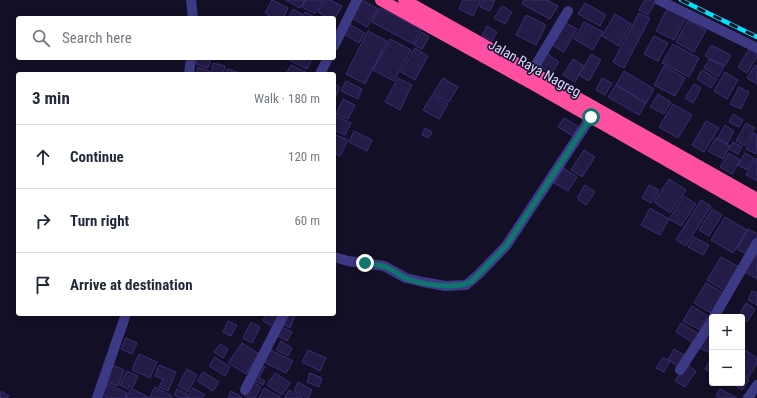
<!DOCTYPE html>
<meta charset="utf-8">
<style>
:root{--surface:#fff;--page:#f2f2f3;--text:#1f2937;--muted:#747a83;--line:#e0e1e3}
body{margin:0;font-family:"Roboto Condensed",sans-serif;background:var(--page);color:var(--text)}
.controls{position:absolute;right:12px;bottom:12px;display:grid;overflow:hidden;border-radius:4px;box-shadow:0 2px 6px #0003}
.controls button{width:36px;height:36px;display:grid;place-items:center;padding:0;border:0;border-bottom:1px solid var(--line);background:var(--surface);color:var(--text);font:20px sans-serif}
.stop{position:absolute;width:12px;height:12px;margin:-9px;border:3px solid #0f766e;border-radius:50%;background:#fff}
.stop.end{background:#0f766e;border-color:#fff;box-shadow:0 1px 4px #0008}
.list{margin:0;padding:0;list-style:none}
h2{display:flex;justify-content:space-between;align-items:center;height:52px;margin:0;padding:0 16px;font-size:17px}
h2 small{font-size:13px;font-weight:400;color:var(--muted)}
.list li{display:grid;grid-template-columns:26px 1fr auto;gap:12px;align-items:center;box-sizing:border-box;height:64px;padding:0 16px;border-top:1px solid var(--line)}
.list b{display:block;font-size:15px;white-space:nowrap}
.list em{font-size:13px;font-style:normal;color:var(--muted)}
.icon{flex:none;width:22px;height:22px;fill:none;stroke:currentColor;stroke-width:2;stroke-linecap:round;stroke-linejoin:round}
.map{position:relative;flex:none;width:757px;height:398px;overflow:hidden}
.search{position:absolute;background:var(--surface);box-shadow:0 2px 6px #0003;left:16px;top:16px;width:320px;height:44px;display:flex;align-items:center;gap:10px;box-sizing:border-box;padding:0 14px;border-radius:4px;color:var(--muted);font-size:15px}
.panel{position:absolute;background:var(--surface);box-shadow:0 2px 6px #0003;left:16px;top:72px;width:320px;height:244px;border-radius:4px}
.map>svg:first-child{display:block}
.building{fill:#241b47;stroke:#3b2d73}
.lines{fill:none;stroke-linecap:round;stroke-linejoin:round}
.street{stroke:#3d3a85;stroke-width:10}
.highway{stroke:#ff4fa3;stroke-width:12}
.rail-casing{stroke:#00e5ff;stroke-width:4.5}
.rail{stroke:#130f26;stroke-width:3;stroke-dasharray:9;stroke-linecap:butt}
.route{stroke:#0f766e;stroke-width:5}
.labels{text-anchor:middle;stroke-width:3;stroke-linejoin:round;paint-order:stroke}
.street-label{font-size:14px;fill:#d9d4ff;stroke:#130f26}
</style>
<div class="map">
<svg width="757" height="398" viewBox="0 0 757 398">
<rect width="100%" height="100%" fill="#130f26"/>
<path class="building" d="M272,0L288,8L283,18H273L265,13Z
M285,0H305L300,8Z
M306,0H323L315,14L302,7Z
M325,0H330L342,6L334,20V18H328L318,12Z
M360,0H362L378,9L367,27L350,17Z
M463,0H481L473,16L459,9Z
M483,0H495L490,11L480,7Z
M524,0H547L558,6L550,19L522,4Z
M645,0H650L655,3L648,15L639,10Z
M585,3L606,15L600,26L578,14Z
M502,6L512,12L505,24L494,18Z
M380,8L421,29L413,44L372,22Z
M293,9L302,14L299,18H288Z
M667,9L686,18L674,40L656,31Z
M305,12L317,18H301Z
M639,13L650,18L624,68L613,62Z
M615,14L631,24L619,46L602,36Z
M526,15L546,25L536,45L516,35Z
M688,20L706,30L694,52L676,42Z
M563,21L577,29L564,52L550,44Z
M584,22L603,32L593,50L574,39Z
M349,24L365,33L359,43L344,34Z
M487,26L497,32L492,41L482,36Z
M368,31L387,41L365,84L346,74Z
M422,32L429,37L422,49L414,45Z
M654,36L668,43L658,61L644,54Z
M390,39L411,50L394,81L373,70Z
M673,44L699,58L689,77L662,63Z
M711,45L731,55L725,66L705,56Z
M751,46L757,50V57L747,73L738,67Z
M415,48L428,56L415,80L401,72Z
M546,53L559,62L551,74L538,65Z
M591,54L601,60L589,81L579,75Z
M198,58L211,60L208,68L196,64Z
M285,58H310L312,59L307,69Z
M573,59L584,66L575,82L563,75Z
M709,59L724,67L718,77L704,68Z
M213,63L225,66L223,74H211Z
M291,65L310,74H286Z
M755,65L757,66V84L747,78Z
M664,66L685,78L675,96L654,85Z
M198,67L210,71L209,74H196Z
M227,69L244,74H226Z
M702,70L717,79L711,88L697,79Z
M624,71L654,89L646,103L616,85Z
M725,72L738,80L727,99L714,91Z
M398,78L412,85L400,110L385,102Z
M443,78L458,87L449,102L433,94Z
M602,78L612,83L605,95L596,90Z
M346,81L362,89L358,99L341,91Z
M334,84L340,87L334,101Z
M694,84L701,88L693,103L685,98Z
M616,85L646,103L639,115L608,97Z
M739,87L749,92L741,109L730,104Z
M658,94L671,102L664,114L650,107Z
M432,95L448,104L439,119L423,110Z
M343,99L355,105L348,119L336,114Z
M673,104L692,115L678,138L659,127Z
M733,114L743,120L739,127L729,122Z
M334,115L351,123L345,135L334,130Z
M564,118L579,127L573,136L558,127Z
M706,121L719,128L704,152L692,145Z
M746,123L755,128L745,146L736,141Z
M725,125L734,131L727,144L717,139Z
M425,128L432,132L429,138L422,135Z
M354,131L372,140L367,151L349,142Z
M754,133L757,135L756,154L746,149Z
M334,134L348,140L340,156L334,153Z
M716,138L730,146L723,159L708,151Z
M733,142L742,147L738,154L729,149Z
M584,150L595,157L582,177L571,170Z
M729,153L740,160L732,174L720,167Z
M745,153L754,158L747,170L738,165Z
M756,158L757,159V181L746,175Z
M563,168L577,177L568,191L554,183Z
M669,179L686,190L670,213L654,202Z
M585,185L595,192L586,205L577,198Z
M649,185L659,190L651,203L642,198Z
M684,196L696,204L681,226L669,219Z
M701,200L711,206L686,246L676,240Z
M650,208L669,219L660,235L641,225Z
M712,209L722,215L709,236L699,230Z
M725,217L747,230L733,253L711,240Z
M748,229L757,234V238L748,255L737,249Z
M694,237L709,245L703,255L688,247Z
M757,252V279L745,272Z
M721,257L741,268L726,292L707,280Z
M706,283L723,293L711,313L694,303Z
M752,291L757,293V305L748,300Z
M746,303L755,309L747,322L742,319V317H738Z
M692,306L708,316L700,330L683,321Z
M266,314H280L274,327L263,321Z
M287,314H291L295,316L290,328L282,324Z
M228,321L237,325L231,336L223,332Z
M251,322L260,327L252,343L243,338Z
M681,323L699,334L693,343L676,332Z
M280,326L292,332L287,341L276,335Z
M708,333L712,335V354L700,348Z
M126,338L137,343L132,354L121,349Z
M281,341L292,348L288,356L276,350Z
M242,343L259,354L246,374L228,363Z
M220,344L228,349L223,358L214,352Z
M742,348L757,358V364L748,378L742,374Z
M268,349L293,361L286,373L262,361Z
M674,349L686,356L679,367L668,360Z
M308,350L326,358L320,371L302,362Z
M139,354L157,362L150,378L132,370Z
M215,357L230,367L225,376L209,366Z
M663,357L670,361L664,372L656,368Z
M712,358V373L705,369Z
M686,364L696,371L685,387L675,381Z
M112,365L124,370L118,386L105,381Z
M159,365L176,372L168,391L159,387L163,379L155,376Z
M260,365L265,367L259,378L265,381L263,385L252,379Z
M187,369L197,375L188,392L178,386Z
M127,371L138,376L133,387L129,386L128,389L120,385Z
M203,372L219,382L213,391L197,381Z
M275,373L290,383L282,395L267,385Z
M310,373L322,378L319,387L307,382Z
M742,376L749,380L742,390L731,383H742Z
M252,381L261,387L255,398H249L244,395Z
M298,382L312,390L308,398L294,391Z
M108,384L127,393L125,398H107L102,395Z
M155,387L172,396L171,398H149Z
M131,388L148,397L147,398H126Z
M193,388L205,395L203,398H187Z
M264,388L280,397V398H259Z
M177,389L187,394L186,398H181L174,395Z
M720,389L737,398H720L716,396Z
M289,390L303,398H284Z
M1,391L9,396L7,398H0Z
M231,391L242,397L241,398H228Z"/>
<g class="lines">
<path class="street" d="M191,0L193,18
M659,0L757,48
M334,46L357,0
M532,71L568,11
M189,74L191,58
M320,74L328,58
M334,257L348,261L384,266L406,278L423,282L445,286L466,285L479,274L506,246L591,117
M714,317L757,243
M680,370L712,321
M245,390L284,314
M97,398L126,314
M748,398L757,385"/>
<path class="highway" d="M381,0L531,83L757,212
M404,0L757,199"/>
<defs>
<path id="rail" d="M681,0L757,37"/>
</defs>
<use href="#rail" class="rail-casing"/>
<use href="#rail" class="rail"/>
</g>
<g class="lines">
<path class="route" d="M365,263C371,264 377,265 383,266C392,269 398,274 405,278C422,285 457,290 472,281L506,246L591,117"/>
</g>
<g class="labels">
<g class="street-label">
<text transform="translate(535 68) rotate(29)" y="5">Jalan Raya Nagreg</text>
</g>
</g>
</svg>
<div class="controls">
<button>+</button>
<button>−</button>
</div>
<div class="stop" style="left:591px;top:117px"></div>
<div class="stop end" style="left:365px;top:263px"></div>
<div class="search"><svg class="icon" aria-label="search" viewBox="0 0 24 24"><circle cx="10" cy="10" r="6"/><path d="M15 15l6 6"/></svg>Search here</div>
<section class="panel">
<h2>3 min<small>Walk · 180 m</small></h2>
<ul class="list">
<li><svg class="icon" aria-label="ahead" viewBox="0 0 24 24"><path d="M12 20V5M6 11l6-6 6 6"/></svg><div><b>Continue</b></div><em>120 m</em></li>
<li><svg class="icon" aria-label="right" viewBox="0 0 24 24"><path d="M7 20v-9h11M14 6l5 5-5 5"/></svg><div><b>Turn right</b></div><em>60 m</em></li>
<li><svg class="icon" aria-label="arrive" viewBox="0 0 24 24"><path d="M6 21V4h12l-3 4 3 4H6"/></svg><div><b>Arrive at destination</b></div></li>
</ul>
</section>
</div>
